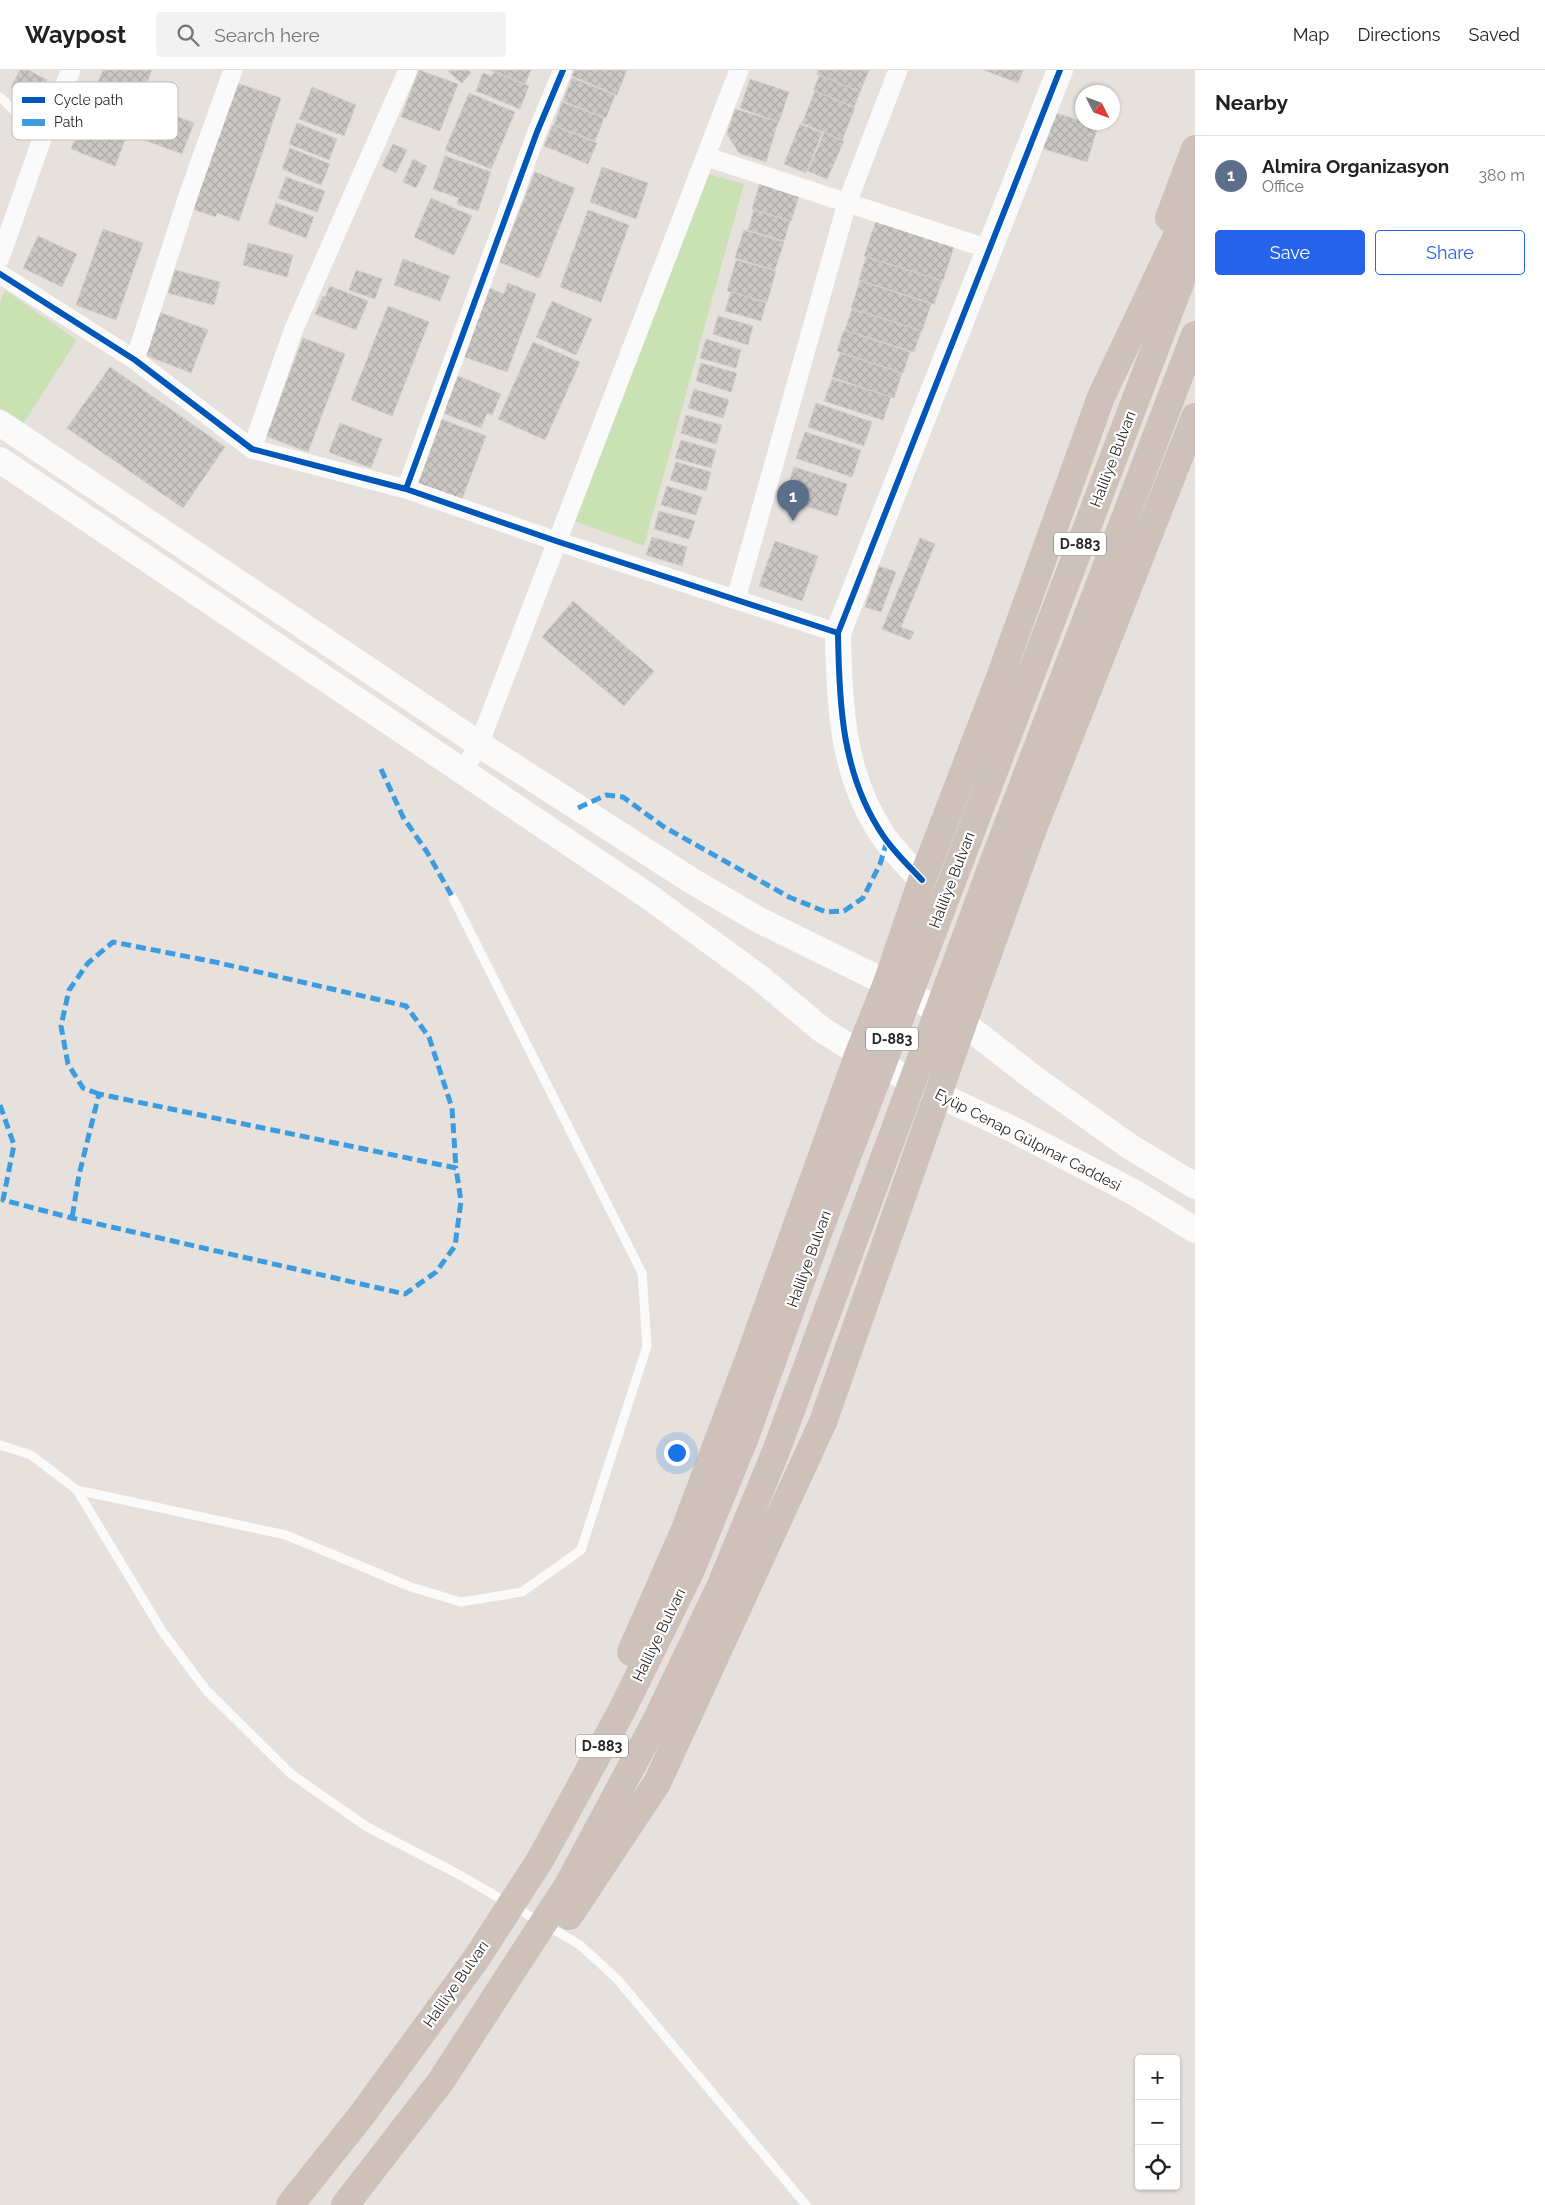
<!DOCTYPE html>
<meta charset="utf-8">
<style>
:root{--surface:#fff;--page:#f2f2f2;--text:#202124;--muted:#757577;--line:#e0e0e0;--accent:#2563eb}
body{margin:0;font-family:Raleway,sans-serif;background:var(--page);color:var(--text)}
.controls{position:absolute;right:15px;bottom:15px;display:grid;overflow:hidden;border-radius:5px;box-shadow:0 1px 4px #0004}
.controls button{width:45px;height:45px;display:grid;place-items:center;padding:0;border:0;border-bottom:1px solid var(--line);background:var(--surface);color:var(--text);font:25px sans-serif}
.compass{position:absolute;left:1075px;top:15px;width:45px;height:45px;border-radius:50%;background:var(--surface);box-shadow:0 1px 4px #0004;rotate:132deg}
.you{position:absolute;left:676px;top:1382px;width:18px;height:18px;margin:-12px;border:4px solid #fff;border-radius:50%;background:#1a73e8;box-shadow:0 0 0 8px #1a73e833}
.badge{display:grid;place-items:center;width:32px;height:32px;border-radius:50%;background:var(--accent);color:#fff;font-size:16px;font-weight:700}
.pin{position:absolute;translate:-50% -41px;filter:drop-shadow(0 1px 2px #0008)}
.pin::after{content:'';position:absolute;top:26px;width:18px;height:15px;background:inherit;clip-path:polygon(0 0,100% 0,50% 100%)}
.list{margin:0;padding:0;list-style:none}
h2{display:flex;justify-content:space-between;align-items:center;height:65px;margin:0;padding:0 20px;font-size:21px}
h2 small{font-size:16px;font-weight:400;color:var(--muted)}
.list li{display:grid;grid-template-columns:32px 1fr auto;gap:15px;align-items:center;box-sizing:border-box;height:80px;padding:0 20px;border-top:1px solid var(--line)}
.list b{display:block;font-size:19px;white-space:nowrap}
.list p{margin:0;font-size:16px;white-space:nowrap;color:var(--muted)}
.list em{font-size:16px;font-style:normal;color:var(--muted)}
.actions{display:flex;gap:10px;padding:15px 20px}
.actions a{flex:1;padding:11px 0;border:1px solid var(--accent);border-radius:5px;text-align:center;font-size:18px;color:var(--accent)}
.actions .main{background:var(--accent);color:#fff}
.icon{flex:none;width:28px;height:28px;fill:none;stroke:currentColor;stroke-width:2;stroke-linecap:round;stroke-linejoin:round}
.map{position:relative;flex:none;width:1195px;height:2135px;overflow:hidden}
header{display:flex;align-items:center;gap:30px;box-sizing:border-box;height:70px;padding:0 25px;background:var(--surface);border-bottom:1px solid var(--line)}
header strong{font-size:24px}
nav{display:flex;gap:28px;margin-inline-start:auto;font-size:18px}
.search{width:350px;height:45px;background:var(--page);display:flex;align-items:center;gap:12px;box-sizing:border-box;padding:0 18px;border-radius:5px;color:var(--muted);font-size:19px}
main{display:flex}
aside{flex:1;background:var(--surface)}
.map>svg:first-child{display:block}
.grass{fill:#cae2b3}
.building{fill:url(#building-cross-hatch);stroke:#d1cdc8}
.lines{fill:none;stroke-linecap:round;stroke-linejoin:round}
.lane{stroke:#fbfafa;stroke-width:9}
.street{stroke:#fbfafa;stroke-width:19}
.secondary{stroke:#fbfafa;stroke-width:26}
.highway{stroke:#cec1ba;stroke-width:28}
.quiet{stroke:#3d9ce0;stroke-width:5;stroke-dasharray:10 5;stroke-linecap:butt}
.cycleway-casing{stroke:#fff;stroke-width:9}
.cycleway{stroke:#0057b8;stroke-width:6}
.labels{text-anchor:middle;stroke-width:4.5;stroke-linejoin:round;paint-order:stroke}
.shield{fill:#fff;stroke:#686868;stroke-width:1}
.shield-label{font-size:14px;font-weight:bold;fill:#272727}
.street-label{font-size:15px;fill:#272727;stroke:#fff}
.key{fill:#fff;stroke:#bebebe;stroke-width:1}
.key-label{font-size:14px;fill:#272727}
</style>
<header>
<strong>Waypost</strong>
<div class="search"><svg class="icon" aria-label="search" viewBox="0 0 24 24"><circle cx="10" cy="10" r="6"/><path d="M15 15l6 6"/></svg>Search here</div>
<nav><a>Map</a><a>Directions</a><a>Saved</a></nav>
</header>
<main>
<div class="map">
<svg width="1195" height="2135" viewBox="0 0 1195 2135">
<defs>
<pattern id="building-cross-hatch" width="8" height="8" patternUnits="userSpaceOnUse" patternTransform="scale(1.25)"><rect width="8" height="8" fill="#cbc7c3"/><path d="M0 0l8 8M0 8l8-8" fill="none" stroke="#aeaba8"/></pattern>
</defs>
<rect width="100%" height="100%" fill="#e6e1dc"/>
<path class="grass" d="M708,104L744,114L644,476L571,450Z
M5,220L77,270L23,354L0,338V233Z"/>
<path class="building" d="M20,0H28L47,10L36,31L11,17Z
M103,0H152L115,96L71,79Z
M419,0L458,14L440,61L401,47Z
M468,0L471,3L462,13L448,1Z
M490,0H531L525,14Z
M574,0H627L617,25L572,6Z
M819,0H869L860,22L817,4Z
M984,0H1023L1018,13Z
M494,2L529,16L520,39L476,21L483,3L492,6Z
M820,5L860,22L854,37L813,20Z
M572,8L615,25L606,48L563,31Z
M750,9L789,22L779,52L740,38Z
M234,12L281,28L239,151L217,143L216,147L190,138Z
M312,17L356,35L344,66L299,49Z
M815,21L855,38L842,70L802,53Z
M469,23L515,42L491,99L445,80Z
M562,32L604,48L595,71L554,55Z
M151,37L194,53L182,84L139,68Z
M735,39L778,52L766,92L739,83L727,64Z
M1052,42L1098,56L1087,92L1041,78Z
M297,53L337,69L329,90L289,74Z
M800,54L822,63L806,103L784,94Z
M553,55L597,73L588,94L544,76Z
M824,63L844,71L827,109L808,101Z
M393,74L407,80L396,103L382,96Z
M290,78L330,94L321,115L282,99Z
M445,86L491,102L478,141L457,134L459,128L433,119Z
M413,89L427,96L416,118L403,112Z
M602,97L648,113L636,149L590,132Z
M535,102L575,118L539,208L499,192Z
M286,107L325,121L317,142L278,128Z
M760,113L799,126L791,151L752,139Z
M431,128L472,146L454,185L414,167Z
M276,133L314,147L306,168L268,154Z
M588,140L629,155L601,232L560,217Z
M754,140L790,151L784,171L748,160Z
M876,151L954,177L943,211L864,186Z
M103,159L143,173L116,250L76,235Z
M744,160L784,172L775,200L735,188Z
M38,166L77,184L62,217L23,198Z
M248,173L293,185L287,207L243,195Z
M866,187L942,211L934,234L859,210Z
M403,189L450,206L440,231L394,215Z
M736,190L776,201L767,232L727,221Z
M175,200L220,212L214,235L168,223Z
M356,200L382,209L375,229L349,220Z
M860,211L931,234L922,261L851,238Z
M508,213L536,224L507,302L462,286L487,217L504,224Z
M330,216L368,231L356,260L315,244L323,226L325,227Z
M731,222L766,233L761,251L725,241Z
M552,231L592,249L576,285L536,267Z
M388,236L429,252L392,346L351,330Z
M852,239L921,261L914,282L845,260Z
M159,242L208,260L191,303L143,284Z
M718,246L753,256L748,275L713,264Z
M844,260L910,282L903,303L837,281Z
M303,268L345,284L308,382L266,366Z
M706,269L741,280L736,298L700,288Z
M533,272L580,292L545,370L498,349Z
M840,283L902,303L894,328L832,307Z
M701,293L737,303L731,322L696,311Z
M110,297L225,377L183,438L67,358Z
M456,305L501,324L492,345L487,343L481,358L441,342Z
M832,309L891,327L883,350L824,331Z
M694,319L729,330L723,348L688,338Z
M816,333L872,352L864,376L808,357Z
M686,345L722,355L716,374L681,363Z
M438,348L486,366L462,429L415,412Z
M340,353L382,369L371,398L329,382Z
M805,362L861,380L852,407L796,388Z
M681,370L716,380L711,398L675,388Z
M676,392L711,402L706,421L670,410Z
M794,397L847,414L837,446L784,429Z
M667,416L702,427L696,445L661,435Z
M659,441L695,451L689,469L654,459Z
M652,467L687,477L682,496L646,485Z
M920,468L935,474L901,557L914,562L910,570L882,559Z
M775,471L818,486L802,531L759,516Z
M879,496L896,502L881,542L865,537Z
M573,531L654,601L624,636L542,567Z"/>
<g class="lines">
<path class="lane" d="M0,27L29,55L44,63
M0,1375L31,1385L77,1420L162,1561L206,1620L291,1704L367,1757L458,1804L580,1875L618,1910L806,2135
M77,1420L286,1465L411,1517L461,1532L522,1522L581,1480L647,1276L642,1203L453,828"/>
<path class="street" d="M707,87L989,179
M0,188L44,63L71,0
M0,204L135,290L252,379L406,419L556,471L838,563
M135,290L188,126L233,0
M252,379L293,261L408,0
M406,419L537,62L563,0
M736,529L847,133L898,0
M463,701L479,674L739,0"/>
<path class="secondary" d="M0,353L479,674L692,811L759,850L887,913L963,953L1035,1009L1129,1076L1195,1116
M0,390L648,826L760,908L821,959L859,983L939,1025L1012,1059L1135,1123L1195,1160
M922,810C909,796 895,783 884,767C842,706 839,635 838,563L1060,0"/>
<path class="highway" d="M1169,148L1195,79
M631,1582L684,1462L747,1294L859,983L887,913L922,810L999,610L1101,327L1195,128
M569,1846L657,1713L823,1352L963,953L1031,764L1195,347
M290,2135L361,2046L476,1889L540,1790L621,1642L691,1500L745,1367L818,1163L1195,174
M345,2135L441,2011L568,1815L657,1649L721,1515L776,1381L995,788L1195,265"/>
<path class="quiet" d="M381,699L403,747L427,782L453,828
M578,738L606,725L623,727L664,757L789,827L826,842L844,841L863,828L880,794L887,771
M99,1024L83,1018L68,994L61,956L69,920L88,893L113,872L215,892L406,936L429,967L452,1038L456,1098
M0,1035L14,1075L3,1130L72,1148L405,1224L436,1202L455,1176L461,1131L456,1098L99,1024L79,1105L72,1148"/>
<defs>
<path id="cycleway" d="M0,204L135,290L252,379L406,419L556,471L838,563
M406,419L537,62L563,0
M922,810C909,796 895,783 884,767C842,706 839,635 838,563L1060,0"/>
</defs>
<use href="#cycleway" class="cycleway-casing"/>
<use href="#cycleway" class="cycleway"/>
</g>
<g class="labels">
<g class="shield">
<rect x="1054" y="462.5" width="52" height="23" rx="4"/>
<rect x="866" y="957.5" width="52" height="23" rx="4"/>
<rect x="576" y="1664.5" width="52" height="23" rx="4"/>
</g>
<g class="shield-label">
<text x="1080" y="479">D-883</text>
<text x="892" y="974">D-883</text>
<text x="602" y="1681">D-883</text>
</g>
<g class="street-label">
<text transform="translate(1113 389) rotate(-69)" y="5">Haliliye Bulvarı</text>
<text transform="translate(952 810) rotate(-69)" y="5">Haliliye Bulvarı</text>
<text transform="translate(1028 1070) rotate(27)" y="5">Eyüp Cenap Gülpınar Caddesi</text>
<text transform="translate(809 1189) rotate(-70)" y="5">Haliliye Bulvarı</text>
<text transform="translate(659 1565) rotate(-64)" y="5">Haliliye Bulvarı</text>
<text transform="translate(456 1914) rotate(-55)" y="5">Haliliye Bulvarı</text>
</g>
</g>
<rect x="12" y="12" width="166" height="58" rx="8" class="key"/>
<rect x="22" y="27" width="23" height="6" fill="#0057b8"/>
<rect x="22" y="49" width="23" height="7" fill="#3d9ce0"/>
<g class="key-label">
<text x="54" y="35">Cycle path</text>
<text x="54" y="57">Path</text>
</g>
</svg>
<div class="controls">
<button>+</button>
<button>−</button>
<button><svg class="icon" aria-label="locate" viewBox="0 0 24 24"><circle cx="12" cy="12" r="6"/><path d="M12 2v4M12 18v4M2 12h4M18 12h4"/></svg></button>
</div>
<svg class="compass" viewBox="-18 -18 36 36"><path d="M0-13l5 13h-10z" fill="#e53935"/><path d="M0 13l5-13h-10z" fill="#757577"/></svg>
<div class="you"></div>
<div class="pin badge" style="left:793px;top:451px;background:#5c6f8a">1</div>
</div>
<aside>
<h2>Nearby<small></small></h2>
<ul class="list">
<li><span class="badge" style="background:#5c6f8a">1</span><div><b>Almira Organizasyon</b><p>Office</p></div><em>380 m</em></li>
</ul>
<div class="actions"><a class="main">Save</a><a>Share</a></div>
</aside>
</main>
